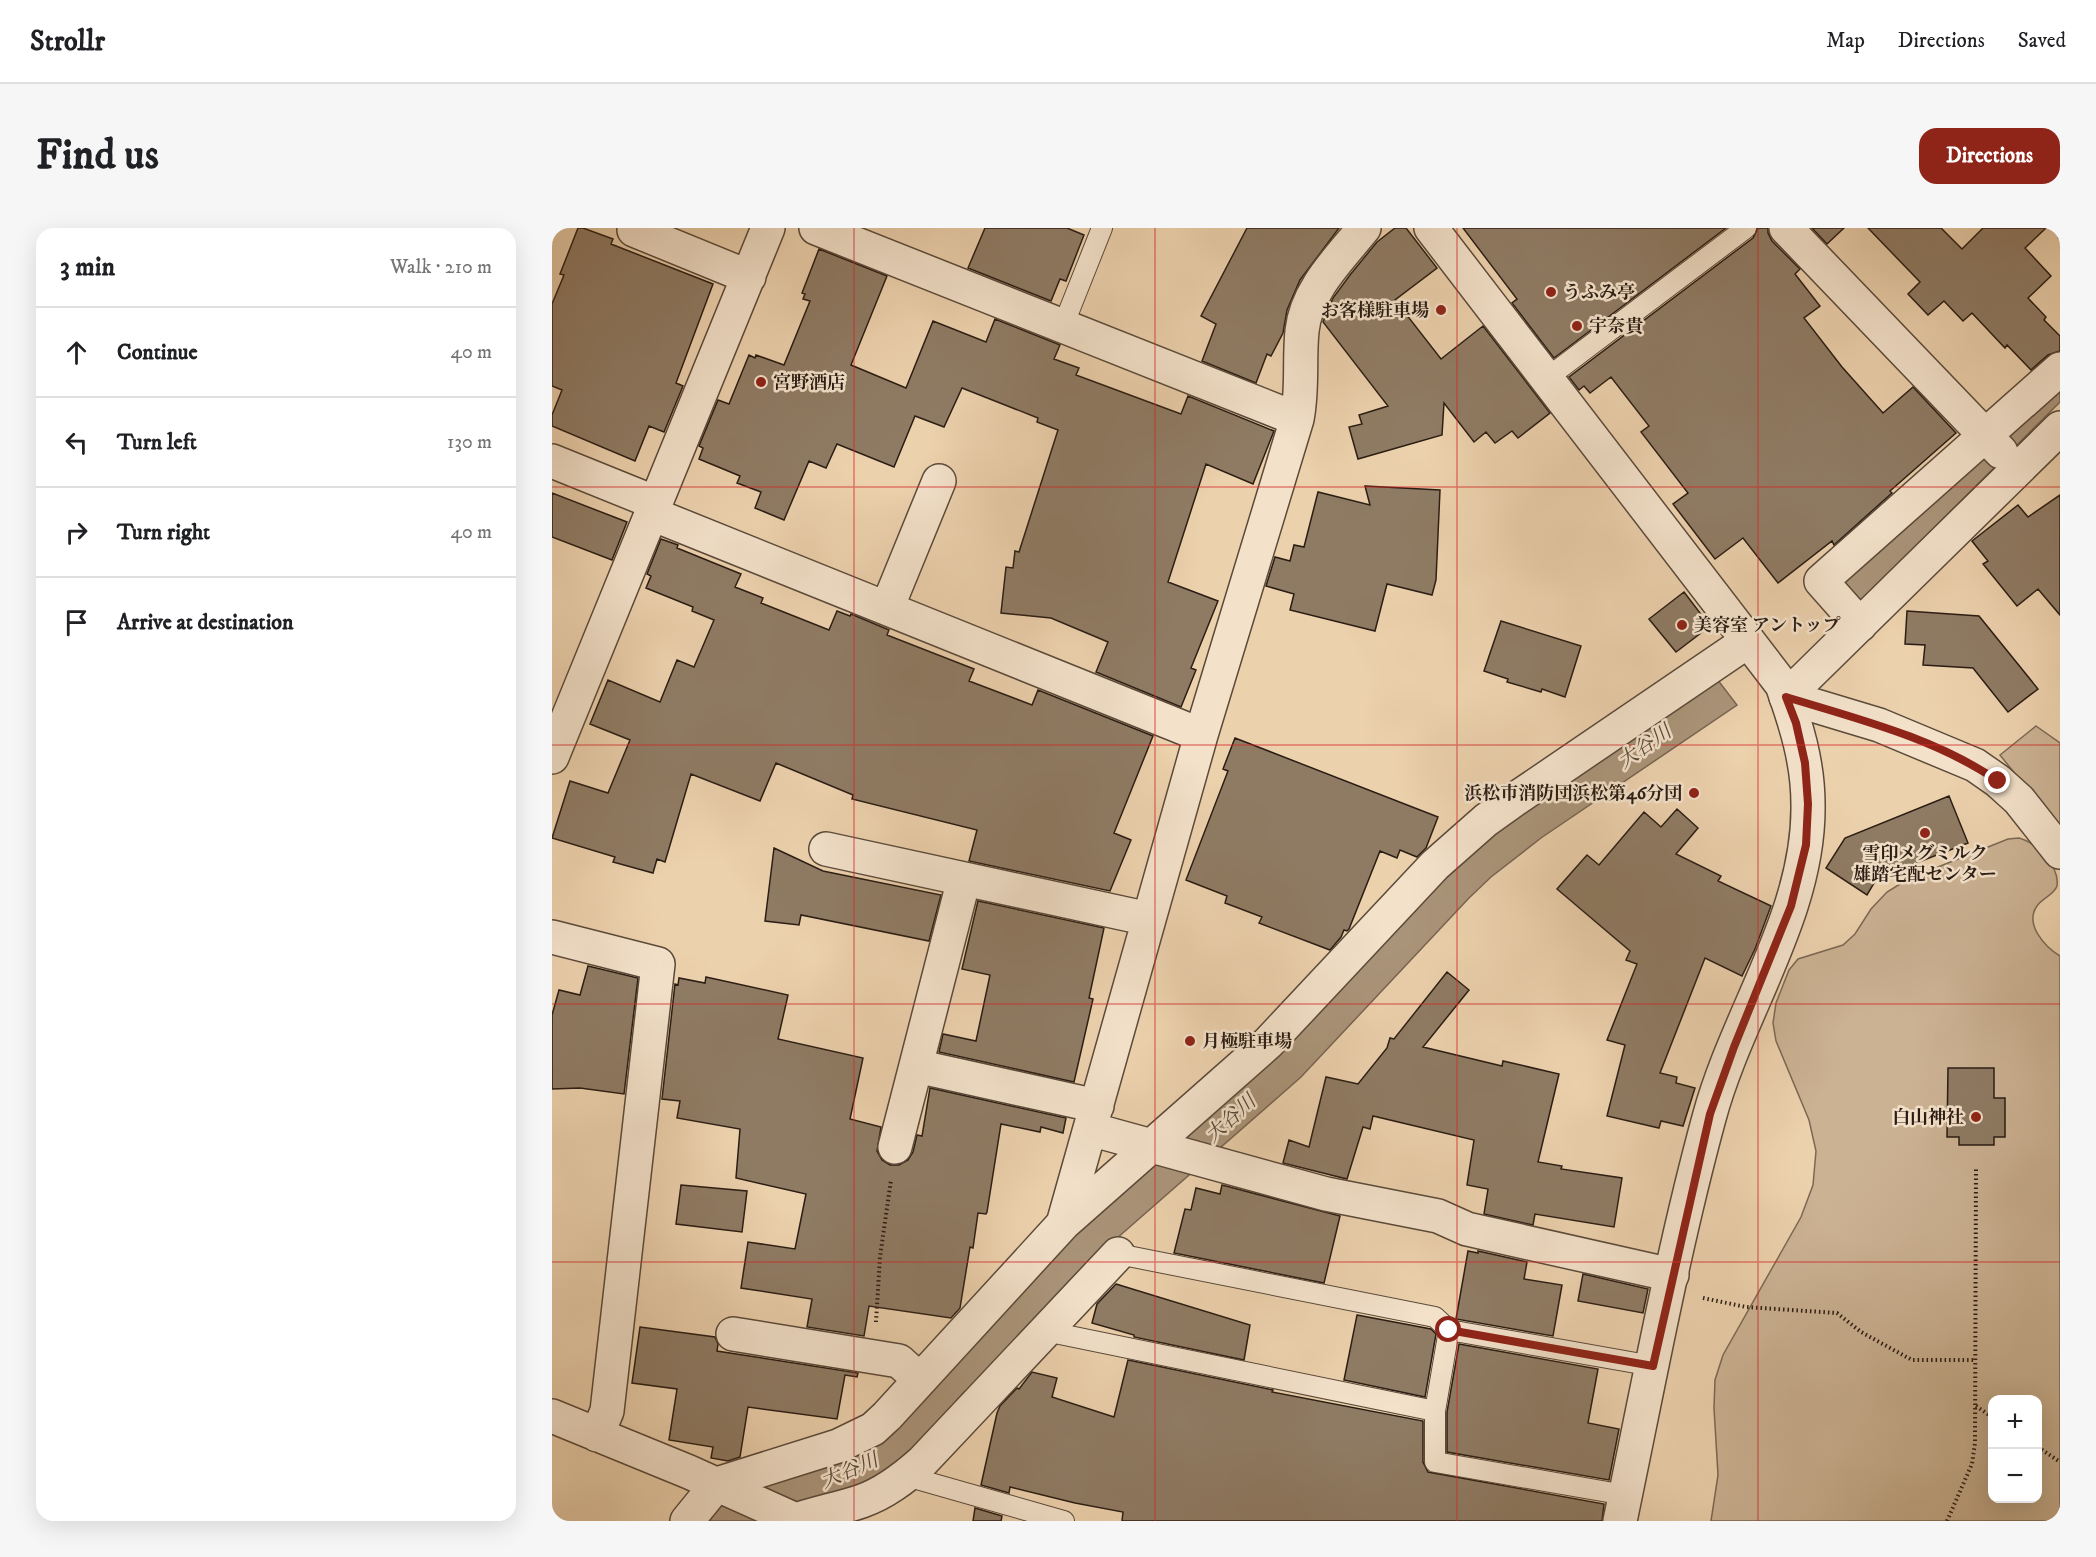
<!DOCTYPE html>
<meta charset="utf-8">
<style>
:root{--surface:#fff;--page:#f6f6f6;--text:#202124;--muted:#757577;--line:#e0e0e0;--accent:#8f2418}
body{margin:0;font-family:"IM FELL DW Pica","Noto Serif JP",serif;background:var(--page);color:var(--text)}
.controls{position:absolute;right:18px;bottom:18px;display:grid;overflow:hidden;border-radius:12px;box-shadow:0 6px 24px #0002}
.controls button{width:54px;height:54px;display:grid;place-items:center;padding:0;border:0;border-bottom:2px solid var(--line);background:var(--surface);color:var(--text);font:30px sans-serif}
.stop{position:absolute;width:18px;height:18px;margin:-14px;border:4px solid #8f2418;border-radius:50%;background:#fff}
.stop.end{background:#8f2418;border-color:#fff;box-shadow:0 2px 6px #0008}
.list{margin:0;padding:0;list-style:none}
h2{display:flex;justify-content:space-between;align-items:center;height:78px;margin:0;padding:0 24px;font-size:26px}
h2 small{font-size:20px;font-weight:400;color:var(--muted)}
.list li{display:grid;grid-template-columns:39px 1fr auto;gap:18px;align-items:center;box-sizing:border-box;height:90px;padding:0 24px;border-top:2px solid var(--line)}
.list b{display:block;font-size:22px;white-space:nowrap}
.list em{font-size:20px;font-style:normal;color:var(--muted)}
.icon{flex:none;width:33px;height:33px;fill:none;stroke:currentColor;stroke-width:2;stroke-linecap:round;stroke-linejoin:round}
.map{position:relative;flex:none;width:1508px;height:1293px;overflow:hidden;border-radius:18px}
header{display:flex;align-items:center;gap:36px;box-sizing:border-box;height:84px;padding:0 30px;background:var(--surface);border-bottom:2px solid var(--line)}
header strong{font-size:28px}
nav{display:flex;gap:33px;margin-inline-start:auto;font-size:21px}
.intro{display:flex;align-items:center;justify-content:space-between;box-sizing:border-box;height:144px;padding:0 36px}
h1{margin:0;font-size:42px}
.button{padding:15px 27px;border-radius:18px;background:var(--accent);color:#fff;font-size:21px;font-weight:700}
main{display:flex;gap:36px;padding:0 36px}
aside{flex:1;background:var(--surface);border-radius:18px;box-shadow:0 6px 24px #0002}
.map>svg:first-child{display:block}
.green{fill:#cbb293;stroke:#7b6854;stroke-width:1.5;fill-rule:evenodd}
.water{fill:#aa9479;stroke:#776451;stroke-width:1.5}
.building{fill:#8f7b64;stroke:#2b1d14;stroke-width:1.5}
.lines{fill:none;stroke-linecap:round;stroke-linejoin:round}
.service-casing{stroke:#5b4a3a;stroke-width:22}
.minor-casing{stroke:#5b4a3a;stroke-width:36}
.tertiary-casing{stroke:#5b4a3a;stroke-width:36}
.path{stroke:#2b1d14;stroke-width:4;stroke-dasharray:1.5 3;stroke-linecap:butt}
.service{stroke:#f3e1ca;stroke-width:20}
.minor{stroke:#f3e1ca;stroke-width:33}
.tertiary{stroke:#f3e1ca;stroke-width:33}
.route{stroke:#8f2418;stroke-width:8}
.grid{fill:none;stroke:#d62828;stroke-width:1.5;stroke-opacity:0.55}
.poi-dot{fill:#8f2418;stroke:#f3e1ca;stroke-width:2}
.labels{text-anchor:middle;stroke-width:5;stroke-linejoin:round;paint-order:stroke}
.poi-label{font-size:18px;font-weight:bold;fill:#2b1d14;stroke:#f3e1ca;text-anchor:start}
.water-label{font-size:20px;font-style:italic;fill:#574737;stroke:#f3e1ca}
</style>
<header>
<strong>Strollr</strong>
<nav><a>Map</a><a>Directions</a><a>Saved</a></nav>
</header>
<div class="intro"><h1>Find us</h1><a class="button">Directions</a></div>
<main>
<aside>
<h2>3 min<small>Walk · 210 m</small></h2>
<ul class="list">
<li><svg class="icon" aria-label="ahead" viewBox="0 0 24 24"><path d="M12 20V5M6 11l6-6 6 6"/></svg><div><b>Continue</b></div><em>40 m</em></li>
<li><svg class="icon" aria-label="left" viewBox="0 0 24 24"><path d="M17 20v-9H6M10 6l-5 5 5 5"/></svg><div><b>Turn left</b></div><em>130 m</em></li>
<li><svg class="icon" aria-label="right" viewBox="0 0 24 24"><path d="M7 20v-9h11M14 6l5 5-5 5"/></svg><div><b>Turn right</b></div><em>40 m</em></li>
<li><svg class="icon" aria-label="arrive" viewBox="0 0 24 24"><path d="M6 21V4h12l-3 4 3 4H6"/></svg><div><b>Arrive at destination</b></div></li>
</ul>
</aside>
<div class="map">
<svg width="1508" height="1293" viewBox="0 0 1508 1293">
<rect width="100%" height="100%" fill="#ecd1ad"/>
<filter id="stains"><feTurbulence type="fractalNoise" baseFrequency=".00333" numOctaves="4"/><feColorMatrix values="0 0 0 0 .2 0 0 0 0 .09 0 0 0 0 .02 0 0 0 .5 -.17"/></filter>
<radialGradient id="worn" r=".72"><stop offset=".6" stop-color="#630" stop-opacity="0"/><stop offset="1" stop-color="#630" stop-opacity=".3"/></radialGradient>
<path class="green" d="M1484,498L1508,515V602L1448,527Z
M1467,610C1483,614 1508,638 1505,658C1502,667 1490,670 1485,678C1472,696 1493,719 1508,728V1293H1159L1166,1247L1162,1180L1163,1152L1171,1127L1249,989L1261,957L1264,923L1257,892L1224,813L1221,795L1224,775L1237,742L1246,731L1291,717L1303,706L1319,681L1335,664L1356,651L1456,611ZM1440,1172H1486V1270H1440Z"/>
<path class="water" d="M1508,156V174L1308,374L1288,351Z
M1165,451L1185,477L989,610L939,649L917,670L749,849L564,1011L427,1158L412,1164L405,1172V1180L327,1253L215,1286L205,1293H156L171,1275L207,1258L291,1231L521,1006L893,646L943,603Z"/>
<path class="building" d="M26,0H31L61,11L59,16L161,56L124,155L131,158L112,204L97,198L83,233L0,198V187L10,162L0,158V76L12,47L8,46Z
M433,0H515L532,7L514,53L508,51L499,73L416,40Z
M695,0H787L748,52L735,82L731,105L719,128L715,126L704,155L650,133L664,96L649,88Z
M843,0H854L885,40L843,72L889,131L931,98L998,185L966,210L960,203L943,215L934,204L922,214L892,175L890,207L806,231L797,199L810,196L807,187L836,178L771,94L781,70L798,47L825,14Z
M911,0H1174L1002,130L960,75L965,71Z
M1206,0H1216V5L1220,13L1248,41L1243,46L1268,78L1252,90L1290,139L1331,185L1361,159L1404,205L1338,263L1340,265L1282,317L1280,313L1226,355L1191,310L1163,331L1121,276L1136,265L1089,204L1097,198L1059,149L1038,165L1032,158L1027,162L1017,149L1201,10Z
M1260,0H1292L1275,16Z
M1316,0H1389L1410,21L1431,0H1494L1473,20L1499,48L1476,70L1494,89L1492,92L1508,108V123L1496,127L1479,142L1455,117L1453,120L1420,85L1411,93L1392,73L1376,87L1356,66L1368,54Z
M267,21L335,48L299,137L354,160L381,93L434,114L443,91L508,117L502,131L527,140L524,147L629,186L636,168L722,203L701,256L654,236L616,354L666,373L639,440L644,442L629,479L544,444L556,414L499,390L449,385L454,339L461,340L463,323L467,324L506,202L485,194L486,190L410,160L392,199L363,188L342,239L285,216L274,240L257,233L232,292L203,280L209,264L185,255L188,248L147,231L151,220L147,218L166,172L177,176L197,127L203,130L204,127L232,137L258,73L251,71L253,66L250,65Z
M813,258L888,262L884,352L880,367L835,356L823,403L738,382L742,366L714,358L723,329L738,333L742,317L752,319L766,264L818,277Z
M0,265L75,294L60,332L0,309Z
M1508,267V387L1486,361L1465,378L1431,336L1436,333L1420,313L1466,277L1476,289Z
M109,311L126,317L125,320L189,346L183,359L211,370L209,375L277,402L285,383L298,388L299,386L337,402L335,407L422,441L417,453L480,477L486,462L601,508L562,605L579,612L558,663L417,633L425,602L300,571L301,567L224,535L208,573L139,546L113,634L105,631L101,645L61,634L63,629L0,610L18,553L56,565L78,512L38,496L56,452L108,474L125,432L142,439L162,392L140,383L141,379L94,360L99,348L95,346Z
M1132,364L1158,398L1124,424L1097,391Z
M1355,383L1427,388L1486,461L1456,484L1421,440L1371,437L1373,417L1353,416Z
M949,393L1029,418L1013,469L990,461L989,464L955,454L956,451L932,443Z
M683,510L886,589L874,620L865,629L848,622L845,630L828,623L797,701L795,703L792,702L789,709L778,722L707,695L710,689L673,675L675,668L634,652L676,543L671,541Z
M1397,568L1416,615L1325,650L1315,667L1274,640L1293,610Z
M1125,581L1146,600L1124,626L1169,648L1166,653L1219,678L1203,721L1190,748L1153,730L1108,845L1125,849L1124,855L1143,860L1131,898L1109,893L1107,900L1055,888L1073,817L1055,812L1085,736L1074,732L1078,723L1005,661L1035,627L1047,637L1092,584L1109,599Z
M222,620L271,643L389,667L377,713L249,687L247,697L213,693Z
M426,673L552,700L537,770L541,771L522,854L387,824L391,806L424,813L438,747L410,741Z
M36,738L86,750L72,866L28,860L0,861V787L7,762L28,767Z
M895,744L917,762L871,819L950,838L951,833L1007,846L986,934L1010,938L1009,941L1070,950L1062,999L983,986L981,997L932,986L936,961L915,957L922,912L821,888L818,901L811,899L795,951L731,935L737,912L757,919L774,849L806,856L835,820L838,810L842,811Z
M154,749L236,767L226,811L311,830L298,891L329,899L325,923L330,932L338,937H347L356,932L361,924L365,907L370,908L378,860L514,890L511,905L489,899L488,904L449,896L435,984L434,986L426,985L421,1020L418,1019L408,1080L399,1090L317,1078L312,1108L255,1099L260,1071L189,1060L196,1014L243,1021L254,966L184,950L188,901L125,890L128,873L110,871L123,756L126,757L127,750L153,755Z
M1396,840H1442V870H1453V909H1442V917H1407V909H1395Z
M129,957L195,963L190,1004L124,996Z
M670,957L788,988L772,1055L622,1025L633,981L639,982L644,960L668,966Z
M916,1023L926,1025V1023L975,1034L972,1051L1010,1057L1001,1108L904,1091Z
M1031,1046L1096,1061L1091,1085L1026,1073Z
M564,1056L698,1097L692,1132L582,1109V1107L540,1095L545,1076Z
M805,1087L879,1101L884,1106L873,1169L792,1152Z
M88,1099L163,1109L166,1116L165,1123L306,1145L305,1149L293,1147L285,1191L196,1179L188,1229L176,1233L159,1230L161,1219L117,1212L125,1161L80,1155Z
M907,1116L1046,1141L1036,1195L1067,1201L1057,1252L895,1224V1184Z
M576,1132L721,1162L720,1164L871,1193V1234L876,1244L1052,1276L1050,1293H570L571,1284L523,1275L458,1259L457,1265L429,1257L445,1185L448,1178L465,1160L467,1161L480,1144L505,1150L500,1169L562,1189Z
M423,1280L450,1288L449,1293H421Z"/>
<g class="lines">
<defs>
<path id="service" d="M511,98L550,0
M995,150L1194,0
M566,1026L883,1089L897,1102L1101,1138
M897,1102L883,1183V1234L1073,1267
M493,1103L883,1183
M354,1248L512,1293"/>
<path id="minor" d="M264,0L745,191
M1234,0L1449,224
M82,2L197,49
M1508,200L1234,469L1327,497L1423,537L1446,553L1467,572L1508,624
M100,286L649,507
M335,380L387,253
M1308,397L1269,353L1508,141
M0,529L216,0
M274,621L597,691
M0,709L106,736L55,1183L45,1207
M364,838L545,878
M538,901L774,966L886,988L915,1001L1120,1047
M343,919L412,651
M511,996L649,507L745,191C751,161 747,132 750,103C754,62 788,30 812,0
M181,1106L347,1133L368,1152
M0,1188L137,1244L246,1293
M135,1293L165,1256L286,1218L321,1201L335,1188L511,996L716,815L883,637L934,592L962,572L1196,413
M241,1293C263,1285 287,1281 310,1273C333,1265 352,1250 370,1234L566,1026"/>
<path id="tertiary" d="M879,0L1230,457C1244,496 1256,534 1256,576C1258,686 1185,785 1157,890C1121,1022 1096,1159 1068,1293
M0,233L104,275"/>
</defs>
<use href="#service" class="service-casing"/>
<use href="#minor" class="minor-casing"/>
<use href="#tertiary" class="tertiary-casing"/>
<path class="path" d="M1506,0L1508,11
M1151,1070L1194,1079L1285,1085L1309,1104L1360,1132H1423
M324,1094L328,1029L339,952
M1424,1178L1440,1189
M1486,1219L1508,1234
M1395,1293L1420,1236L1423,1215L1424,939"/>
<use href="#service" class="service"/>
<use href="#minor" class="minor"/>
<use href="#tertiary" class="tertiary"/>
</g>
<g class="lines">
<path class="route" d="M897,1102L1101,1138L1158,886L1182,819L1239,678L1254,617L1256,576L1253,535L1244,495L1234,469C1306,491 1383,510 1446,553"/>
</g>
<path class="grid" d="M302,0V1293M603,0V1293M905,0V1293M1206,0V1293M0,259H1508M0,517H1508M0,776H1508M0,1034H1508"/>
<g class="poi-dot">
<circle cx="999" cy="64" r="6"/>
<circle cx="889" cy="82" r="6"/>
<circle cx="1025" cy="98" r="6"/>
<circle cx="209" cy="154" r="6"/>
<circle cx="1130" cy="397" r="6"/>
<circle cx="1142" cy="565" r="6"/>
<circle cx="1373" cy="605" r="6"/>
<circle cx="638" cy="813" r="6"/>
<circle cx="1424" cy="889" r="6"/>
</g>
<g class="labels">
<g class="poi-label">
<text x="1011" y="70">うふみ亭</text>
<text x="877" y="88" text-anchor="end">お客様駐車場</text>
<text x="1037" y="104">宇奈貴</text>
<text x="221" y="160">宮野酒店</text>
<text x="1142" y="403">美容室 アントップ</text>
<text x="1130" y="571" text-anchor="end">浜松市消防団浜松第46分団</text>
<text x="1373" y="631" text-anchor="middle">雪印メグミルク<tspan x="1373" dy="21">雄踏宅配センター</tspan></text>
<text x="650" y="819">月極駐車場</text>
<text x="1412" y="895" text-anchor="end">白山神社</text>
</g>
<g class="water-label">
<text transform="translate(1092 518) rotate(-35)" y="7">大谷川</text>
<text transform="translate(678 890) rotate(-42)" y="7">大谷川</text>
<text transform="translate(297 1242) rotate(-23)" y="7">大谷川</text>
</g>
</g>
<rect width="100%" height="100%" filter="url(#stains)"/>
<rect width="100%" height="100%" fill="url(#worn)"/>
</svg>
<div class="controls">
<button>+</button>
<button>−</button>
</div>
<div class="stop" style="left:897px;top:1102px"></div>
<div class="stop end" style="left:1446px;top:553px"></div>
</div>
</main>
